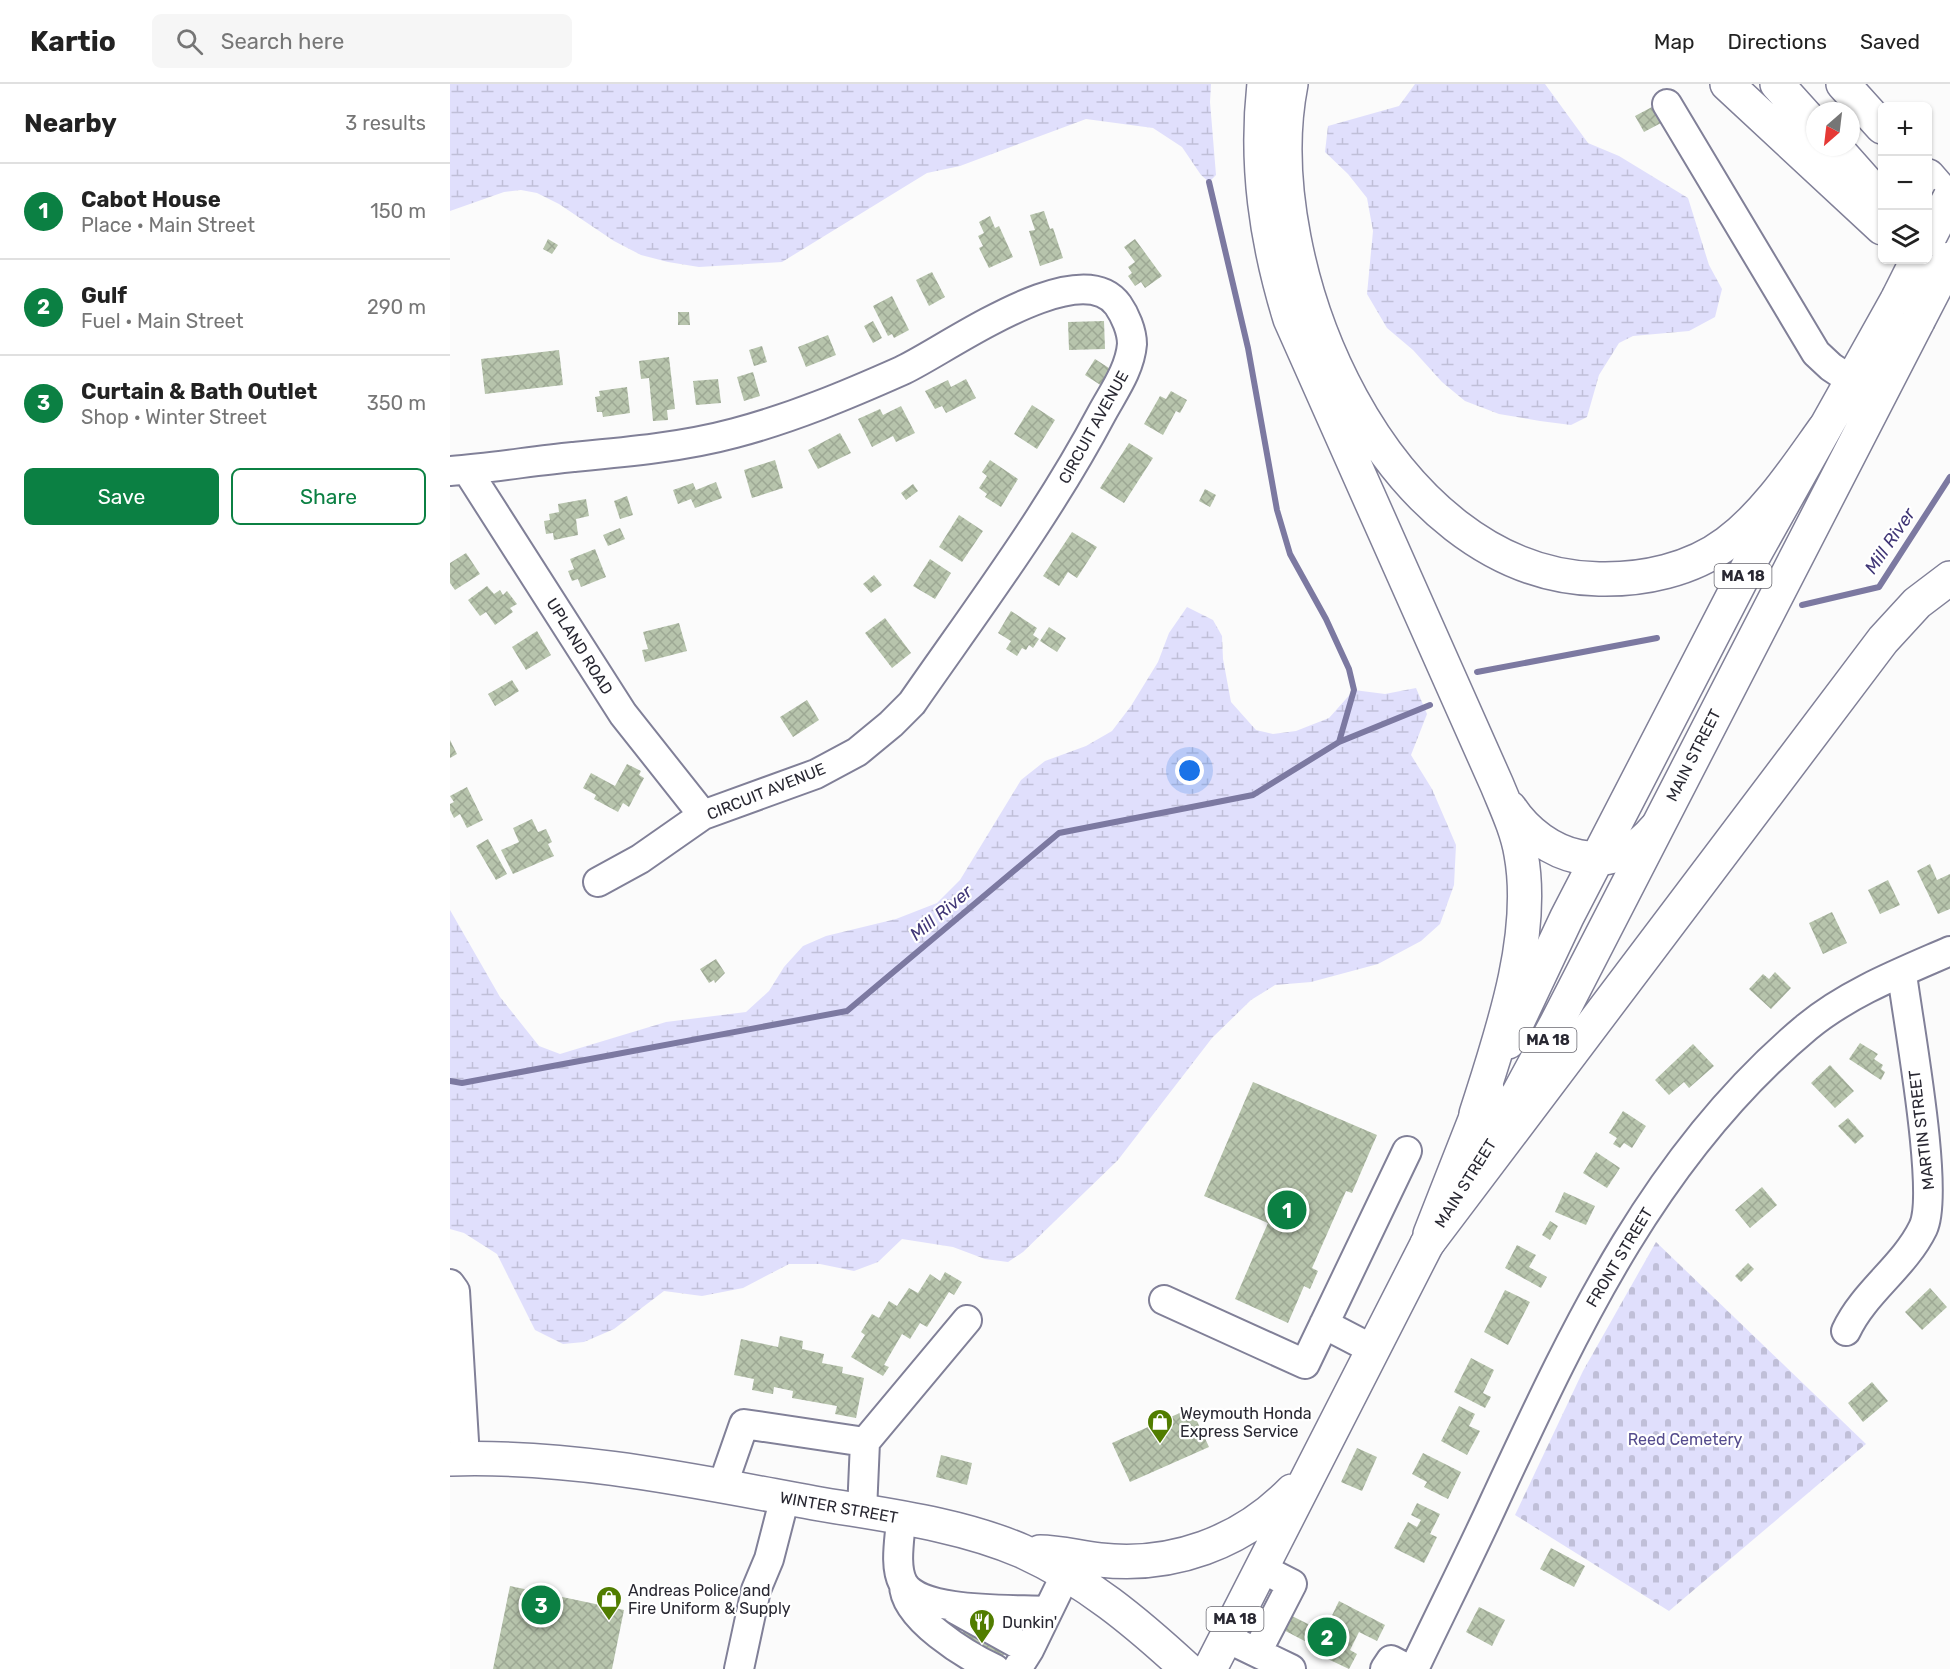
<!DOCTYPE html>
<meta charset="utf-8">
<style>
:root{--surface:#fff;--page:#f6f6f6;--text:#222;--muted:#767676;--line:#e0e0e0;--accent:#0b8043}
body{margin:0;font-family:Rubik,sans-serif;background:var(--page);color:var(--text)}
.controls{position:absolute;right:18px;top:18px;display:grid;overflow:hidden;border-radius:9px;box-shadow:0 2px 4px #0004}
.controls button{width:54px;height:54px;display:grid;place-items:center;padding:0;border:0;border-bottom:2px solid var(--line);background:var(--surface);color:var(--text);font:30px sans-serif}
.compass{position:absolute;left:1356px;top:18px;width:54px;height:54px;border-radius:50%;background:var(--surface);box-shadow:0 2px 4px #0004;rotate:208deg}
.you{position:absolute;left:740px;top:687px;width:21px;height:21px;margin:-15px;border:4px solid #fff;border-radius:50%;background:#1a73e8;box-shadow:0 0 0 9px #1a73e833}
.badge{display:grid;place-items:center;width:39px;height:39px;border-radius:50%;background:var(--accent);color:#fff;font-size:20px;font-weight:700}
.pin{position:absolute;translate:-50% -50%;border:3px solid #fff;box-shadow:0 2px 6px #0006}
.list{margin:0;padding:0;list-style:none}
h2{display:flex;justify-content:space-between;align-items:center;height:78px;margin:0;padding:0 24px;font-size:26px}
h2 small{font-size:20px;font-weight:400;color:var(--muted)}
.list li{display:grid;grid-template-columns:39px 1fr auto;gap:18px;align-items:center;box-sizing:border-box;height:96px;padding:0 24px;border-top:2px solid var(--line)}
.list b{display:block;font-size:22px;white-space:nowrap}
.list p{margin:0;font-size:20px;white-space:nowrap;color:var(--muted)}
.list em{font-size:20px;font-style:normal;color:var(--muted)}
.actions{display:flex;gap:12px;padding:18px 24px}
.actions a{flex:1;padding:14px 0;border:2px solid var(--accent);border-radius:9px;text-align:center;font-size:21px;color:var(--accent)}
.actions .main{background:var(--accent);color:#fff}
.icon{flex:none;width:33px;height:33px;fill:none;stroke:currentColor;stroke-width:2;stroke-linecap:round;stroke-linejoin:round}
.map{position:relative;flex:none;width:1500px;height:1585px;overflow:hidden}
header{display:flex;align-items:center;gap:36px;box-sizing:border-box;height:84px;padding:0 30px;background:var(--surface);border-bottom:2px solid var(--line)}
header strong{font-size:28px}
nav{display:flex;gap:33px;margin-inline-start:auto;font-size:21px}
.search{width:420px;height:54px;background:var(--page);display:flex;align-items:center;gap:15px;box-sizing:border-box;padding:0 21px;border-radius:9px;color:var(--muted);font-size:22px}
main{display:flex}
aside{flex:1;background:var(--surface)}
.map>svg:first-child{display:block}
.wetland{fill:url(#wetland-marsh)}
.cemetery{fill:url(#cemetery-stones)}
.lines{fill:none;stroke-linecap:round;stroke-linejoin:round}
.stream{stroke:#7c79a1;stroke-width:6}
.building{fill:url(#building-cross-hatch)}
.minor-casing{stroke:#818098;stroke-width:32}
.major-casing{stroke:#818098;stroke-width:36}
.highway-casing{stroke:#818098;stroke-width:36}
.minor{stroke:#fff;stroke-width:28}
.major{stroke:#fff;stroke-width:33}
.highway{stroke:#fff;stroke-width:33}
.major-bridge-casing{stroke:#818098;stroke-width:36;stroke-linecap:butt}
.major-bridge{stroke:#fff;stroke-width:33}
.labels{text-anchor:middle;stroke-width:4.5;stroke-linejoin:round;paint-order:stroke}
.shield{fill:#fff;stroke:#696870;stroke-width:1.5}
.shield-label{font-size:15px;font-weight:bold;fill:#292832}
.street-label{font-size:16px;fill:#292832;stroke:#fff}
.poi-label{font-size:16px;fill:#292832;stroke:#fff;text-anchor:start}
.park-label{font-size:16px;fill:#544b8d;stroke:#fff}
.water-label{font-size:18px;font-style:italic;fill:#413777;stroke:#fff}
</style>
<header>
<strong>Kartio</strong>
<div class="search"><svg class="icon" aria-label="search" viewBox="0 0 24 24"><circle cx="10" cy="10" r="6"/><path d="M15 15l6 6"/></svg>Search here</div>
<nav><a>Map</a><a>Directions</a><a>Saved</a></nav>
</header>
<main>
<aside>
<h2>Nearby<small>3 results</small></h2>
<ul class="list">
<li><span class="badge">1</span><div><b>Cabot House</b><p>Place · Main Street</p></div><em>150 m</em></li>
<li><span class="badge">2</span><div><b>Gulf</b><p>Fuel · Main Street</p></div><em>290 m</em></li>
<li><span class="badge">3</span><div><b>Curtain &amp; Bath Outlet</b><p>Shop · Winter Street</p></div><em>350 m</em></li>
</ul>
<div class="actions"><a class="main">Save</a><a>Share</a></div>
</aside>
<div class="map">
<svg width="1500" height="1585" viewBox="0 0 1500 1585">
<defs>
<pattern id="wetland-marsh" width="20" height="14" patternUnits="userSpaceOnUse" patternTransform="scale(1.5)"><rect width="20" height="14" fill="#e0dffc"/><path d="M1 5h8M5 5V1M11 12h8M15 12V8" fill="none" stroke="#c0bfd8"/></pattern>
<pattern id="cemetery-stones" width="16" height="16" patternUnits="userSpaceOnUse" patternTransform="scale(1.5)"><rect width="16" height="16" fill="#e0dffc"/><path d="M2 7V4a2 2 0 0 1 4 0v3zM10 15v-3a2 2 0 0 1 4 0v3z" fill="#c0bfd8"/></pattern>
<pattern id="building-cross-hatch" width="8" height="8" patternUnits="userSpaceOnUse" patternTransform="scale(1.5)"><rect width="8" height="8" fill="#b7c4ac"/><path d="M0 0l8 8M0 8l8-8" fill="none" stroke="#9da894"/></pattern>
</defs>
<rect width="100%" height="100%" fill="#fbfbfb"/>
<path class="wetland" d="M0,0H761L760,18L766,91L759,98L751,91L732,63L703,44L636,35L510,82L477,89L332,178L249,183L218,178L191,171L164,157L109,120L87,109L71,106L54,108L0,127Z
M965,0H1095L1138,59L1169,72L1238,114L1259,181L1272,205L1265,233L1239,247L1183,252L1169,259L1149,291L1137,333L1121,341L1090,337L1049,330L1015,317L992,298L963,266L937,244L917,210L923,147L917,114L898,90L875,68L878,42L949,22Z
M737,523L763,536L772,552L773,575L781,618L806,646L823,650L846,647L879,634L904,606L935,610L966,604L977,630L961,671L982,705L1006,761L1004,801L990,840L971,857L928,880L861,898L825,901L801,916L762,954L668,1076L573,1168L558,1178L535,1175L503,1163L452,1155L428,1178L404,1187L370,1180H339L293,1204L252,1212L214,1207L164,1245L134,1258L113,1260L85,1246L47,1170L14,1149L0,1145V826L50,913L89,962L110,970L216,938L296,928L319,907L334,883L353,862L376,852L446,835L487,819L510,796L571,696L595,677L636,662L662,647L681,622L708,578L719,549Z"/>
<path class="cemetery" d="M1206,1158L1416,1360L1219,1527L1065,1431L1133,1287Z"/>
<g class="lines">
<path class="stream" d="M759,98L798,264L827,426L840,470L876,535L899,585L904,606L889,658
M1352,521L1429,503L1500,393
M1027,588L1207,554
M0,997L12,999L397,927L609,749L803,711L889,658L980,621"/>
</g>
<path class="building" d="M1202,23L1211,39L1194,48L1185,32Z
M594,127L600,145L603,144L613,174L590,182L579,147L585,146L580,131Z
M540,132L545,144L549,142L563,173L539,184L529,164L533,162L528,152L534,149L529,138Z
M98,155L108,161L102,170L93,165Z
M685,155L712,192L695,204L691,198L685,202L678,192L682,189L678,183L685,178L674,163Z
M482,188L495,213L479,222L466,196Z
M442,212L459,246L444,254L442,250L438,252L423,222Z
M228,228H239L240,241H228Z
M423,237L432,254L423,259L414,242Z
M654,237L655,265L619,266L618,238Z
M378,251L386,271L356,283L348,263Z
M312,262L317,278L304,282L299,266Z
M109,266L113,301L35,310L31,275Z
M219,273L225,325L217,326L218,336L203,337L199,294L191,295L189,277Z
M645,275L662,286L652,302L635,291Z
M303,288L310,312L294,317L287,293Z
M268,295L271,319L246,321L243,297Z
M516,295L526,314L496,329L492,322L485,325L475,307L498,296L501,303Z
M177,303L180,329L153,333L152,328H147L145,313L150,312L149,307Z
M721,307L737,316L730,329L726,327L713,351L694,340L710,312L716,315Z
M582,321L605,336L587,365L564,350Z
M451,322L465,349L446,358L443,352L422,363L408,335L430,325L433,331Z
M390,349L401,369L368,385L358,366Z
M679,359L703,374L674,419L650,404Z
M325,376L333,404L302,414L294,386Z
M540,376L568,395L551,423L535,413L537,410L529,404L537,392L532,388Z
M266,398L272,414L245,424L241,415L228,420L223,406L243,399L246,406Z
M463,400L468,407L456,416L451,409Z
M755,405L766,411L760,423L749,417Z
M177,412L183,431L170,435L164,417Z
M136,415L139,432L126,435L128,451L104,456L103,449L96,450L94,437L100,436L99,430L109,428L108,420Z
M509,431L533,447L512,478L489,463Z
M170,444L175,455L158,462L153,451Z
M622,448L647,463L627,494L618,488L609,502L593,492Z
M145,465L156,493L131,503L128,495L122,497L118,487L124,485L120,475Z
M16,469L30,490L5,506L0,499V479Z
M480,475L501,489L485,515L463,502Z
M424,491L432,501L421,509L413,500Z
M37,502L44,510L50,506L53,511L57,507L67,520L60,524L63,528L45,541L36,528L30,532L18,516Z
M561,527L587,544L583,551L589,555L583,564L579,561L576,566L572,564L567,572L556,565L561,557L548,549Z
M435,534L461,569L442,584L415,549Z
M229,539L237,567L195,578L192,566L198,565L193,548Z
M599,543L616,554L607,568L590,557Z
M87,547L101,571L76,586L62,563Z
M62,596L69,607L45,622L38,610Z
M357,616L369,636L343,653L330,633Z
M0,656L7,670L0,674Z
M177,680L191,687L189,691L194,694L179,723L173,719L168,728L144,715L146,711L133,704L141,689L165,702Z
M17,703L33,736L17,744L10,730L4,734L0,726V720L4,718L0,712Z
M82,735L88,748L96,745L102,758L98,760L104,772L63,790L51,766L69,758L63,744Z
M38,755L57,790L46,796L26,762Z
M1480,780L1487,796L1500,790V825L1488,830L1467,787Z
M1438,796L1450,821L1430,830L1418,806Z
M1382,828L1397,859L1373,870L1359,839Z
M266,875L275,889L265,899L264,896L259,899L250,885Z
M1325,888L1341,904L1321,925L1299,905L1313,890L1319,895Z
M1410,959L1428,970L1424,975L1433,981L1431,985L1435,988L1431,996L1399,975Z
M1243,960L1264,982L1239,1004L1234,998L1219,1011L1205,996Z
M1380,981L1404,1007L1385,1024L1361,999Z
M803,998L927,1051L902,1109L896,1107L862,1184L868,1187L860,1205L854,1202L838,1239L785,1215L818,1139L754,1112Z
M1173,1027L1196,1042L1182,1064L1174,1059L1170,1064L1163,1060L1167,1054L1159,1049Z
M1398,1034L1414,1052L1405,1060L1388,1042Z
M1146,1068L1170,1084L1157,1104L1133,1089Z
M1312,1103L1327,1121L1300,1144L1285,1126Z
M1114,1108L1145,1122L1136,1141L1105,1128Z
M1100,1137L1108,1142L1100,1156L1092,1151Z
M1067,1161L1086,1171L1079,1183L1097,1193L1091,1204L1055,1184Z
M1298,1179L1304,1185L1291,1198L1285,1192Z
M495,1188L512,1198L504,1211L499,1208L477,1243L470,1239L460,1255L452,1250L434,1281L439,1283L433,1292L401,1273L415,1251L411,1248L422,1230L429,1234L439,1217L447,1222L459,1204L468,1209L480,1190L490,1197Z
M1480,1204L1497,1223L1472,1246L1455,1228Z
M1055,1206L1080,1218L1058,1261L1034,1248Z
M330,1252L353,1257L352,1265L374,1270L372,1279L393,1283L392,1289L414,1294L406,1334L385,1330L387,1322L342,1314L343,1307L324,1303L323,1310L302,1306L304,1295L284,1291L291,1255L328,1263Z
M1021,1274L1044,1286L1033,1309L1041,1313L1035,1324L1004,1308Z
M1422,1298L1438,1317L1413,1338L1398,1319Z
M1009,1322L1025,1330L1019,1342L1030,1347L1017,1371L991,1357Z
M741,1324L759,1363L680,1398L662,1359Z
M907,1364L927,1373L912,1407L891,1398Z
M973,1369L1011,1388L998,1415L974,1403L977,1398L962,1390Z
M491,1371L522,1379L517,1401L486,1393Z
M967,1419L990,1430L980,1450L987,1453L974,1479L944,1464L958,1438L967,1443L971,1436L961,1431Z
M1101,1464L1135,1482L1124,1503L1090,1485Z
M60,1502L174,1526L162,1585H43Z
M889,1517L935,1541L927,1557L909,1548L900,1566L907,1570L899,1585L863,1568L866,1563L828,1543L836,1529L874,1548Z
M1029,1523L1055,1536L1042,1562L1016,1548Z
M518,1539L559,1562L546,1583L506,1560Z"/>
<g class="lines">
<defs>
<path id="minor" d="M1217,20L1366,269L1381,283L1402,297
M17,386L173,630L253,731
M0,387C41,384 82,377 123,373C177,368 233,363 285,349C342,334 397,311 451,287C492,269 629,167 668,221C675,231 682,247 682,260C680,285 664,307 652,329C598,431 528,524 462,619L441,640L407,668L366,690L253,731L190,775L148,798
M0,1200L5,1207L15,1374
M714,1216L855,1280L957,1067
M874,1240L922,1265
M1396,1247C1414,1208 1454,1183 1473,1144C1490,1109 1458,938 1452,890
M272,1403L294,1340L415,1358L517,1236
M412,1427L415,1358
M451,1435C450,1454 444,1482 453,1499C470,1530 565,1525 596,1527
M454,1501C454,1534 517,1572 545,1585
M505,1525L579,1566
M789,1560L841,1585
M807,1568L842,1500L811,1484
M289,1585L306,1506L319,1475L335,1413
M567,1585L579,1566L616,1490
M935,1585L941,1576L958,1585
M964,1585C991,1528 1020,1471 1046,1414C1127,1240 1206,1069 1357,943C1398,909 1452,888 1500,867"/>
<path id="major" d="M1058,958L1117,833L1303,473L1448,214
M1045,1053L1106,940L1468,237
M980,1150L1037,1005
M0,1375C123,1371 244,1397 364,1419C433,1431 507,1439 572,1467C636,1496 686,1538 737,1585
M590,1468C610,1468 630,1474 650,1476C722,1484 791,1459 842,1407
M760,1585L977,1160L992,1137"/>
<path id="highway" d="M814,0C805,81 816,157 840,235L1047,701C1056,723 1067,746 1071,770C1086,852 1051,952 1026,1030
M841,0C805,183 936,491 1149,495C1193,496 1241,486 1277,459C1317,429 1346,384 1374,345
M1277,0L1432,144
M1327,0L1365,42
M1393,0L1432,43
M1385,63L1432,116
M1478,92L1500,117
M1060,724C1093,774 1162,797 1205,745
M977,1160L1433,556L1467,519L1500,494"/>
</defs>
<use href="#minor" class="minor-casing"/>
<use href="#major" class="major-casing"/>
<use href="#highway" class="highway-casing"/>
<use href="#minor" class="minor"/>
<use href="#major" class="major"/>
<use href="#highway" class="highway"/>
<defs>
<path id="major-bridge" d="M1478,156L1500,113
M1448,214L1467,176
M1468,237L1500,175"/>
</defs>
<use href="#major-bridge" class="major-bridge-casing"/>
<use href="#major-bridge" class="major-bridge"/>
</g>
<defs>
<symbol id="shop-pin" viewBox="-11 -11 22 30"><path d="M0 17L-7.5 6A9.5 9.5 0 1 1 7.5 6Z" fill="#517d00" stroke="#fff"/><path d="M-5-2.5h2.3a2.7 3.5 0 0 1 5.4 0H5L5.5 6h-11ZM-1.5-2.5h3a1.5 2.3 0 0 0-3 0Z" fill="#fff"/></symbol>
<symbol id="restaurant-pin" viewBox="-11 -11 22 30"><path d="M0 17L-7.5 6A9.5 9.5 0 1 1 7.5 6Z" fill="#517d00" stroke="#fff"/><path d="M-5-6h1v4h1v-4h1v4h1v-4h1v5L-1.5 .5V6h-2V.5L-5-1ZM5-6V6H3V1.5H1.5Q1.5-4 5-6Z" fill="#fff"/></symbol>
</defs>
<g fill-rule="evenodd">
<use href="#shop-pin" x="695" y="1323" width="30" height="40"/>
<use href="#shop-pin" x="144" y="1500" width="30" height="40"/>
<use href="#restaurant-pin" x="517" y="1523" width="30" height="40"/>
</g>
<g class="labels">
<g class="shield">
<rect x="1264.5" y="480" width="57" height="24" rx="4.5"/>
<rect x="1069.5" y="944" width="57" height="24" rx="4.5"/>
<rect x="756.5" y="1523" width="57" height="24" rx="4.5"/>
</g>
<g class="shield-label">
<text x="1293" y="497">MA 18</text>
<text x="1098" y="961">MA 18</text>
<text x="785" y="1540">MA 18</text>
</g>
<g class="street-label">
<text transform="translate(643 343) rotate(-61)" y="6">CIRCUIT AVENUE</text>
<text transform="translate(130 562) rotate(58)" y="6">UPLAND ROAD</text>
<text transform="translate(1243 671) rotate(-63)" y="6">MAIN STREET</text>
<text transform="translate(316 707) rotate(-22)" y="6">CIRCUIT AVENUE</text>
<text transform="translate(1471 1046) rotate(-97)" y="6">MARTIN STREET</text>
<text transform="translate(1015 1099) rotate(-58)" y="6">MAIN STREET</text>
<text transform="translate(1169 1173) rotate(-59)" y="6">FRONT STREET</text>
<text transform="translate(389 1423) rotate(10)" y="6">WINTER STREET</text>
</g>
<g class="poi-label">
<text x="730" y="1335">Weymouth Honda<tspan x="730" dy="18">Express Service</tspan></text>
<text x="178" y="1512">Andreas Police and<tspan x="178" dy="18">Fire Uniform &amp; Supply</tspan></text>
<text x="552" y="1544">Dunkin'</text>
</g>
<g class="park-label">
<text x="1235" y="1361">Reed Cemetery</text>
</g>
<g class="water-label">
<text transform="translate(1440 457) rotate(-56)" y="6">Mill River</text>
<text transform="translate(491 829) rotate(-40)" y="6">Mill River</text>
</g>
</g>
</svg>
<div class="controls">
<button>+</button>
<button>−</button>
<button><svg class="icon" aria-label="layers" viewBox="0 0 24 24"><path d="M12 4l9 5-9 5-9-5zM3 14l9 5 9-5"/></svg></button>
</div>
<svg class="compass" viewBox="-18 -18 36 36"><path d="M0-13l5 13h-10z" fill="#e53935"/><path d="M0 13l5-13h-10z" fill="#767676"/></svg>
<div class="you"></div>
<div class="pin badge" style="left:837px;top:1126px">1</div>
<div class="pin badge" style="left:877px;top:1553px">2</div>
<div class="pin badge" style="left:91px;top:1521px">3</div>
</div>
</main>
